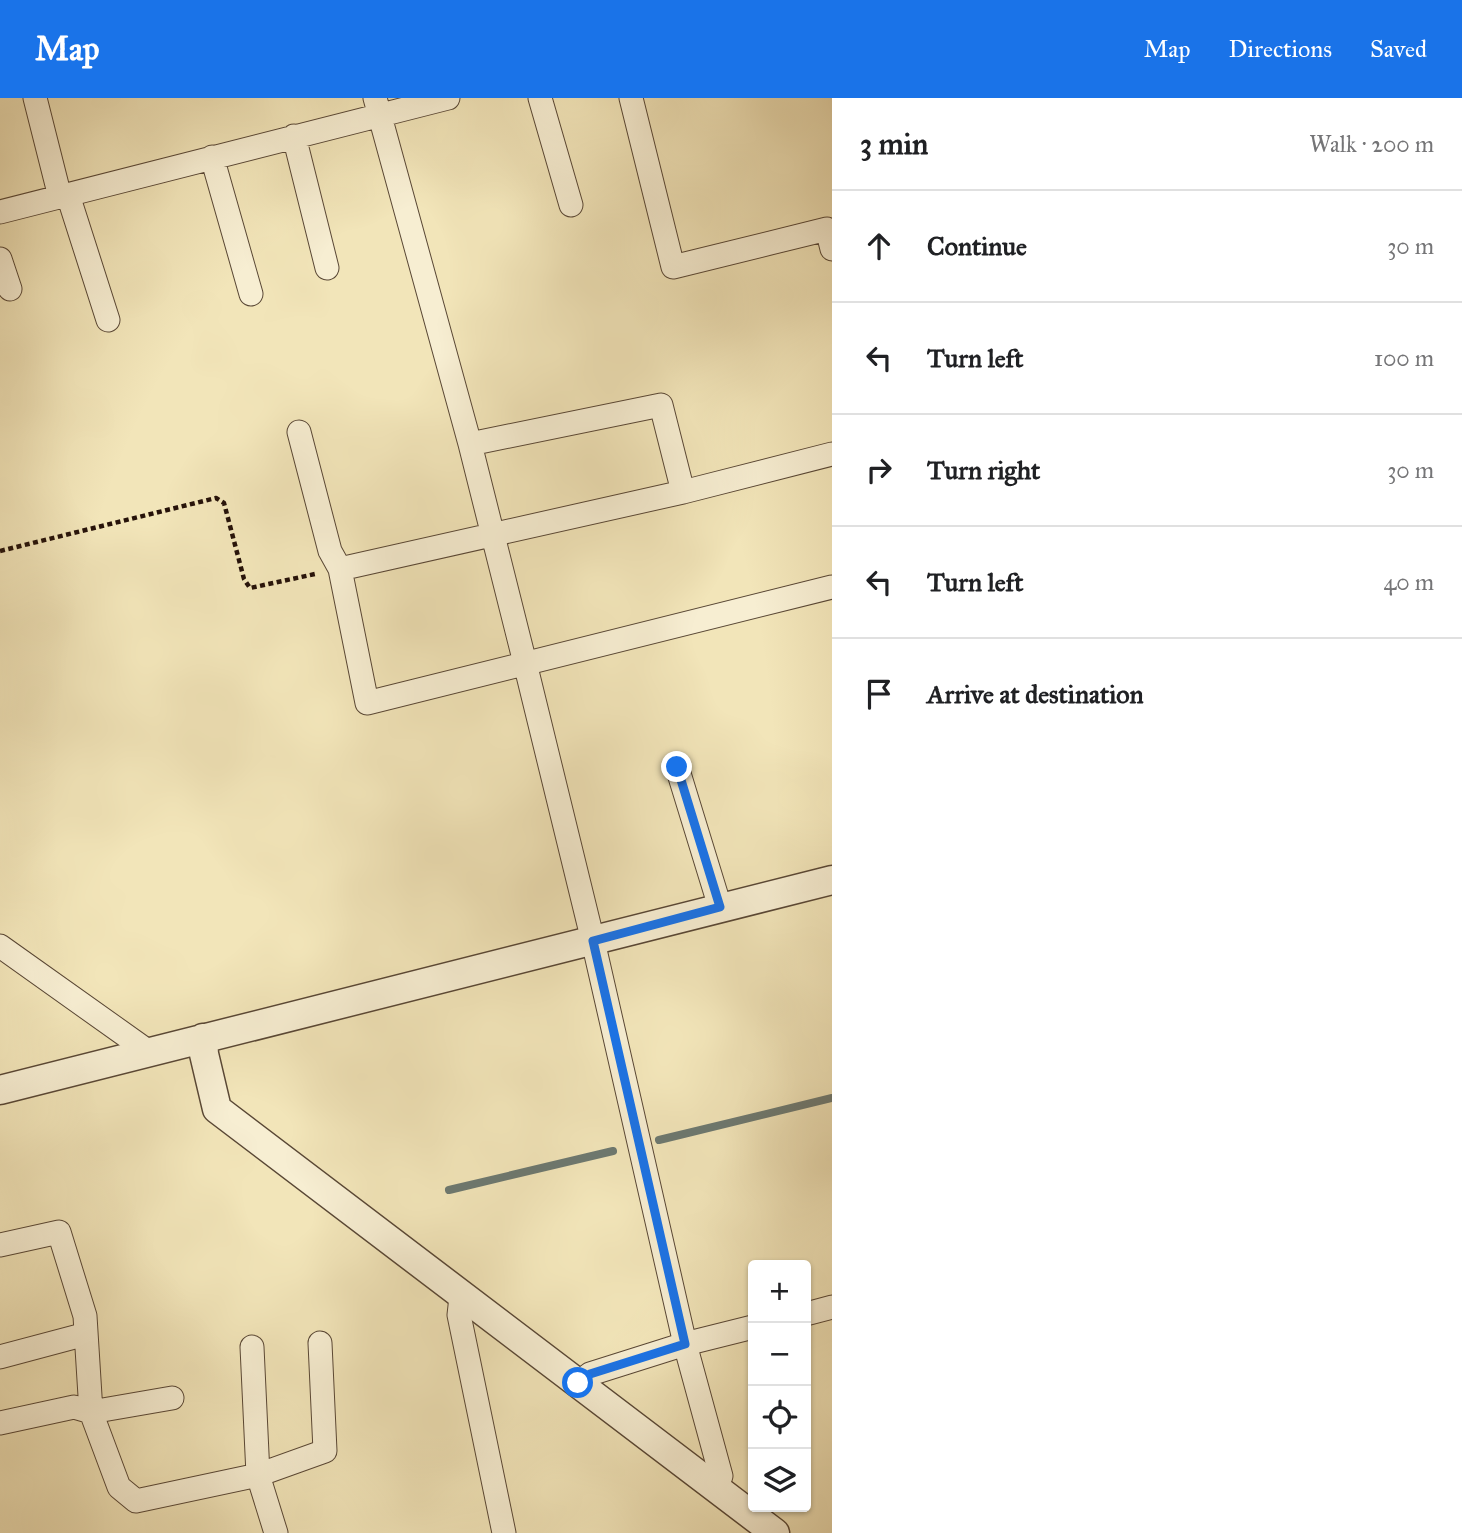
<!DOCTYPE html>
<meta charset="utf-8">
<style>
:root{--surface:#fff;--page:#f6f6f6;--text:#202124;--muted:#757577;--line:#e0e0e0;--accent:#1a73e8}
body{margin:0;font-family:"IM FELL Great Primer",serif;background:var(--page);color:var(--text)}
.controls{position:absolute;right:21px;bottom:21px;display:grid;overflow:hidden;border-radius:7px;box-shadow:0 2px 5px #0004}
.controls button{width:63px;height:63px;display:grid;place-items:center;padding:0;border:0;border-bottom:2px solid var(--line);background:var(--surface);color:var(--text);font:35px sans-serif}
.stop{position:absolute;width:21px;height:21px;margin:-16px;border:5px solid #1a73e8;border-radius:50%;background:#fff}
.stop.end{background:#1a73e8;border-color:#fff;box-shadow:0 2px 7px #0008}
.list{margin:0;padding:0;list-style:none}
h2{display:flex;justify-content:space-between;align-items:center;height:91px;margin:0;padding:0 28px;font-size:30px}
h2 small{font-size:23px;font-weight:400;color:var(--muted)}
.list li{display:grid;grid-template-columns:46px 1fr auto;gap:21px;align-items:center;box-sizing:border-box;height:112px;padding:0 28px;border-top:2px solid var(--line)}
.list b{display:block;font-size:26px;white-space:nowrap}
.list em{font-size:23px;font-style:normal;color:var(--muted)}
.icon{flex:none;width:38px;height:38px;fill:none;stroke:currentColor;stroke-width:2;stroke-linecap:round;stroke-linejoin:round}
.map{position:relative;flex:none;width:832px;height:1435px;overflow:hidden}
header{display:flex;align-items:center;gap:42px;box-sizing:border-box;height:98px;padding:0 35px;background:var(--accent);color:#fff}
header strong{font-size:33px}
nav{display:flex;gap:38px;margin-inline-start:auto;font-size:24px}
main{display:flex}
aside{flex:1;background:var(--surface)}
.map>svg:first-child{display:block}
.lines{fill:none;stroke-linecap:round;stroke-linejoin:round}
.stream{stroke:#6d7971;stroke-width:8}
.minor-casing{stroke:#594735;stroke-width:25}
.tertiary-casing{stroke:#594735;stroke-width:31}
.path{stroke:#261209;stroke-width:4.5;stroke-dasharray:5 3.5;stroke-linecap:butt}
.minor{stroke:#f7eed2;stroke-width:23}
.tertiary{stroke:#f7eed2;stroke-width:28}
.route{stroke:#1a73e8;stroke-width:9}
</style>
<header>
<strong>Map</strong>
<nav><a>Map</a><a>Directions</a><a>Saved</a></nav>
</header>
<main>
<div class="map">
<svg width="832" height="1435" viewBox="0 0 832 1435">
<rect width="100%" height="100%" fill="#f2e5b9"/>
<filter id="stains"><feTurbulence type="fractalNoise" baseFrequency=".00286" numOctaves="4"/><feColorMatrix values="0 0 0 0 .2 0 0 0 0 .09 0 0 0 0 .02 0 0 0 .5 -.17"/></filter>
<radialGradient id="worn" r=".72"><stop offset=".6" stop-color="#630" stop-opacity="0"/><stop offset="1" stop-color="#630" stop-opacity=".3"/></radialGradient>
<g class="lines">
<path class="stream" d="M659,1042L832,1000
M449,1092L613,1053"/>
<defs>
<path id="minor" d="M35,0L60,99
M375,0L470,346L525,565L593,843L685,1246L721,1378L716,1390
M540,0L571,107
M631,0L673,169L827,131L832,151
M294,38L327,170
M212,59L251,196
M68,97L108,222
M0,114L448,0
M0,161L10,191
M299,334L330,453L340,471L367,605L832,489
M470,346L661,307L683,394
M340,471L683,394L832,356
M677,669L720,809
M0,848L149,954
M0,1147L59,1134L85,1218L91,1314L172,1300
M461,1199L459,1217L504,1435
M806,1216L832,1209
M252,1249L258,1377L276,1435
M0,1259L86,1236
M578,1285L590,1276L685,1246L753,1229
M0,1325L74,1309L91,1314L119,1389L136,1403L258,1377L325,1353L320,1245"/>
<path id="tertiary" d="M203,940L204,956L217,1011L775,1435
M0,992L832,782"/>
</defs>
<use href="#minor" class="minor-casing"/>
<use href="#tertiary" class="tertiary-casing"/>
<path class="path" d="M0,453L216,400L224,405L244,481L250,490L315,476"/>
<use href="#minor" class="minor"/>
<use href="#tertiary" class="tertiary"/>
</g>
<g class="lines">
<path class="route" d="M578,1285L590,1276L685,1246L593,843L720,809L677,669"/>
</g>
<rect width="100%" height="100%" filter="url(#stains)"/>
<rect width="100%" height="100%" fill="url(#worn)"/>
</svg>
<div class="controls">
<button>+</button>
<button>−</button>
<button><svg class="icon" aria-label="locate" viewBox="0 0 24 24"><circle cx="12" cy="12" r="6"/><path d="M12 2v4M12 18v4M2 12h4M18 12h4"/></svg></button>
<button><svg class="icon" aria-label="layers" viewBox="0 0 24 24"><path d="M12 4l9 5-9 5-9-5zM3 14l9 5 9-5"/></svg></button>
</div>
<div class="stop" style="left:578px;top:1285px"></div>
<div class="stop end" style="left:677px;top:669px"></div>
</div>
<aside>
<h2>3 min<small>Walk · 200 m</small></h2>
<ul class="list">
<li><svg class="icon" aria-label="ahead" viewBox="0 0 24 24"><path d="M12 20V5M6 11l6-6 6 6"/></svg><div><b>Continue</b></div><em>30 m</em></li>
<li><svg class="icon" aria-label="left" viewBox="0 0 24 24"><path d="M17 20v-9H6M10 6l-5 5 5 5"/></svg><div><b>Turn left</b></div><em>100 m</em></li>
<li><svg class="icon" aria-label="right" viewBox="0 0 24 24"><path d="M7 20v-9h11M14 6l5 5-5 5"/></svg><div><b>Turn right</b></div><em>30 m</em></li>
<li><svg class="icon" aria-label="left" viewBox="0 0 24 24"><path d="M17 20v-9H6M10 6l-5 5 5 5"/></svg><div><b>Turn left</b></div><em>40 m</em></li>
<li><svg class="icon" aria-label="arrive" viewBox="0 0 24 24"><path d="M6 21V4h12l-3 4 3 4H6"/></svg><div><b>Arrive at destination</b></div></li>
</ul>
</aside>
</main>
